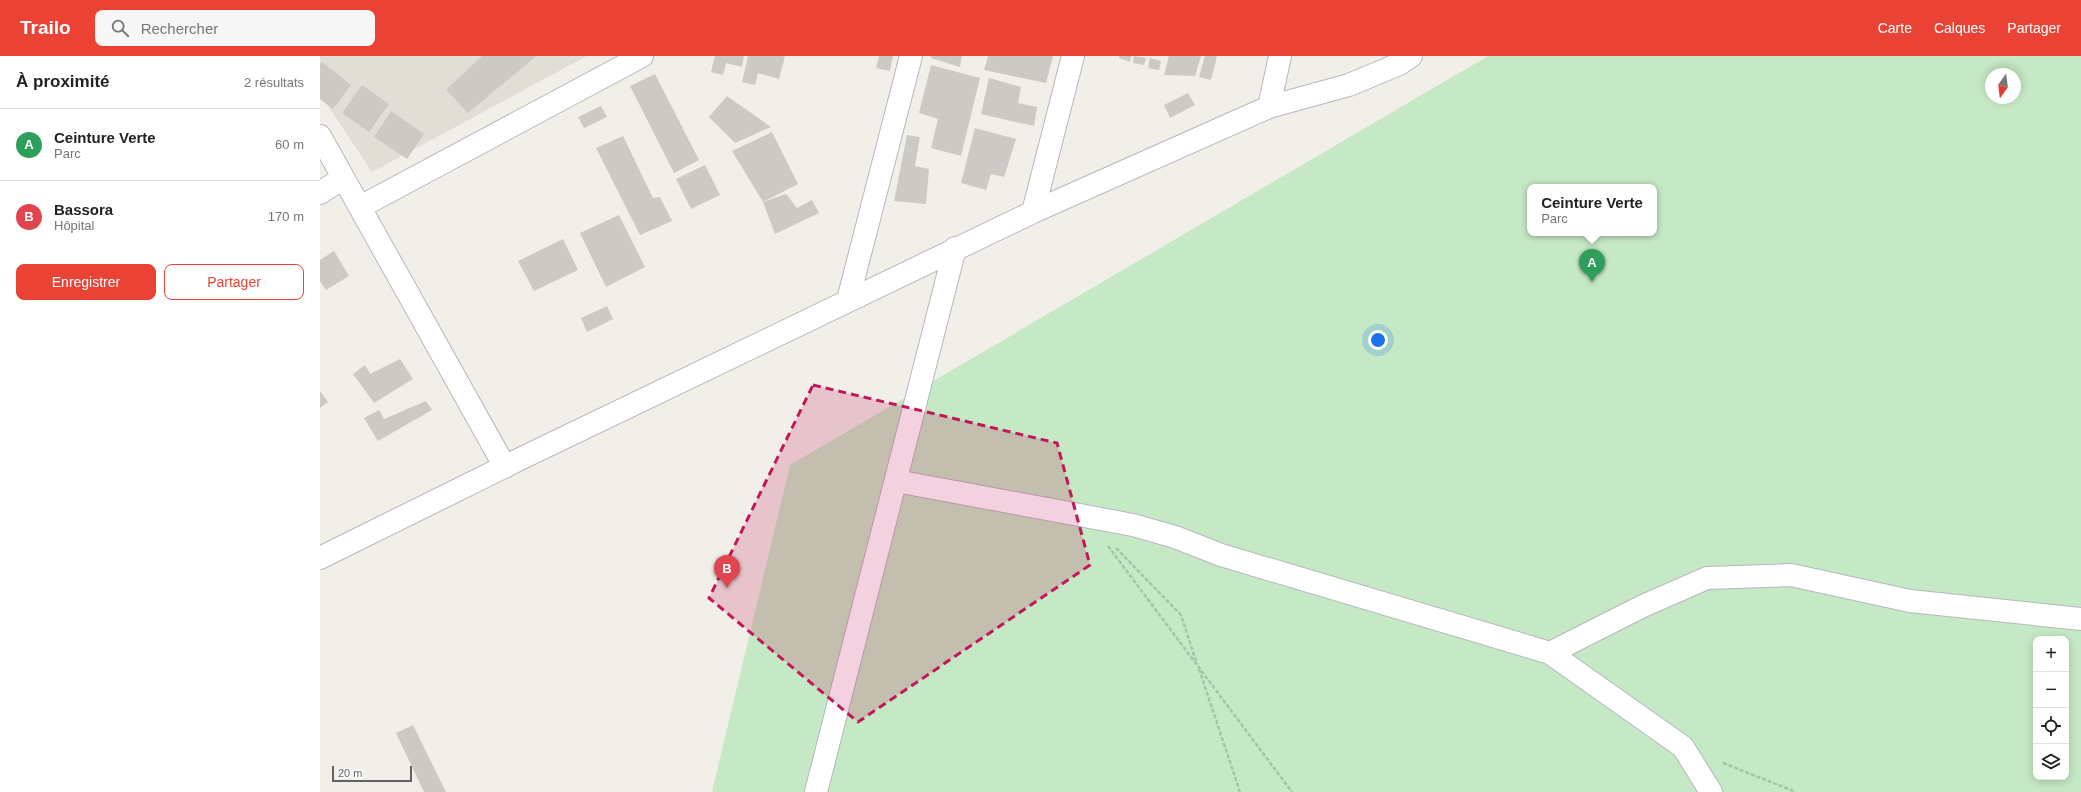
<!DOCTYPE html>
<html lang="fr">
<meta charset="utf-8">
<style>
:root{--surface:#fff;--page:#f6f6f6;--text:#222;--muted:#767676;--line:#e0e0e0;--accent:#ea4335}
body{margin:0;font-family:Arial,sans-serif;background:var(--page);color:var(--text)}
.controls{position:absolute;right:12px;bottom:12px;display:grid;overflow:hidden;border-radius:8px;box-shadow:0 2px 10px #0003}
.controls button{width:36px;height:36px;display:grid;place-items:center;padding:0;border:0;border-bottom:1px solid var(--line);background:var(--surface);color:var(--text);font:20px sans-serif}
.compass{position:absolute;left:1665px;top:12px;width:36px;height:36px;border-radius:50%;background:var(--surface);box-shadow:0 2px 10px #0003;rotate:194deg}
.scale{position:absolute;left:12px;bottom:10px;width:80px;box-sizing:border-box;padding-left:4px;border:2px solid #5f6368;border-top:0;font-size:11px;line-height:14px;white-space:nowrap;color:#5f6368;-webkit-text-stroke:3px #fff;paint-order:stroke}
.you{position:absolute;left:1058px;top:284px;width:14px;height:14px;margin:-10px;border:3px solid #fff;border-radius:50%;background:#1a73e8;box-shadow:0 0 0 6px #1a73e833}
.badge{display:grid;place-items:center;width:26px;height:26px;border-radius:50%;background:var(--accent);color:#fff;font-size:13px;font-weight:700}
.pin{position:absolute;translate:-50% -33px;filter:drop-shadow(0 1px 2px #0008)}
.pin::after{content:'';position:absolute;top:21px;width:14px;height:12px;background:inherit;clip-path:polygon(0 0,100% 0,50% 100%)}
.popup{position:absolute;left:1207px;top:128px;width:130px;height:52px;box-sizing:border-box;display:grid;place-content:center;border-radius:8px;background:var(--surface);filter:drop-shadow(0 1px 3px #0005);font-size:13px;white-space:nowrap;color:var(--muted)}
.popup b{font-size:15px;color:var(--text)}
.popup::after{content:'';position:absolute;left:50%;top:100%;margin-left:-8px;border:8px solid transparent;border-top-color:var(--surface)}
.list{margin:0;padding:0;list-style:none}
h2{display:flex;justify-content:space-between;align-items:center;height:52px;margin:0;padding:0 16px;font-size:17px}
h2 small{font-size:13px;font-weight:400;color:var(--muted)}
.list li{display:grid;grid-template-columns:26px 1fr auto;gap:12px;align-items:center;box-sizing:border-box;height:72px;padding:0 16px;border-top:1px solid var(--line)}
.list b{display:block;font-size:15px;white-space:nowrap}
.list p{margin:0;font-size:13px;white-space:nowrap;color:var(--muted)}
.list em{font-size:13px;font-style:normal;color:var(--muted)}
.actions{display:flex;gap:8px;padding:12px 16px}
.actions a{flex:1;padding:9px 0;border:1px solid var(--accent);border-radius:8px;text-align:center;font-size:14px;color:var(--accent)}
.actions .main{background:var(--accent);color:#fff}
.icon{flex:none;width:22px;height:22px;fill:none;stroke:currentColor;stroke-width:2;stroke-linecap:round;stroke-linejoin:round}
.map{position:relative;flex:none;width:1761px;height:736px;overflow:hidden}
header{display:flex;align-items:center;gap:24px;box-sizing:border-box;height:56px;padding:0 20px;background:var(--accent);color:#fff}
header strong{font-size:19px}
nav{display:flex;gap:22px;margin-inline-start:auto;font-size:14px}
.search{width:280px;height:36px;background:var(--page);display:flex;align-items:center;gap:10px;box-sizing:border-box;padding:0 14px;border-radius:8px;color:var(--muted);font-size:15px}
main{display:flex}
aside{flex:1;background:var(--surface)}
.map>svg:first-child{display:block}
.education{fill:#e1ded6}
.green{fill:#c5e8c5;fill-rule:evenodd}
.building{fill:#cccac5}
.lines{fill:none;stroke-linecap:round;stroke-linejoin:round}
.street-casing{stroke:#b5b8bc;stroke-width:24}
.path{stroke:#9cc7a9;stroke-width:2.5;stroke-dasharray:4 2;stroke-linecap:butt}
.street{stroke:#fff;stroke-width:22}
.marked{fill:#c2185b;fill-opacity:0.2;stroke:#c2185b;stroke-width:3;stroke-dasharray:8 5;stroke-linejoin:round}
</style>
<header>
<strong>Trailo</strong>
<div class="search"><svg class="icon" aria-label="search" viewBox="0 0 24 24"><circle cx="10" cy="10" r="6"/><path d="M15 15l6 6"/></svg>Rechercher</div>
<nav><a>Carte</a><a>Calques</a><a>Partager</a></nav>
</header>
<main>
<aside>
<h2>À proximité<small>2 résultats</small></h2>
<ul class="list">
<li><span class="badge" style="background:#2e9e5b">A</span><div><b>Ceinture Verte</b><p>Parc</p></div><em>60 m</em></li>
<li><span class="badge" style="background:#e0444e">B</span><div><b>Bassora</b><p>Hôpital</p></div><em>170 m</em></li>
</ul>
<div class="actions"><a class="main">Enregistrer</a><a>Partager</a></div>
</aside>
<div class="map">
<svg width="1761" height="736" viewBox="0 0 1761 736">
<rect width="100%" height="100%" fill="#f1efe8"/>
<path class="education" d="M0,0H267L52,116L0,38Z"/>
<path class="green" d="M1168,0H1761V736H392L470,409ZM1671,18H1695V42H1671ZM1210,131H1334V177H1210ZM1716,583H1746V721H1716Z"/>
<path class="building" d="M162,0H216L148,57L126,34Z
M395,0H424L422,11L406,7L403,19L391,16Z
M428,0H465L459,23L438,17L435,29L422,26Z
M559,0H573L570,15L556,12Z
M611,0H642L640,11L611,2Z
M668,0H733L726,27L664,14Z
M799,0H811L810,6L799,2Z
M814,0L826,2L824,9L813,7Z
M849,0H881L875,20L844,19Z
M885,0H897L891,24L879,21Z
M830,2L841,5L839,14L828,12Z
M2,6L31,29L13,53L0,43V9Z
M611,9L660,22L641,100L611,92L618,63L599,57Z
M335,18L379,104L354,117L310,30Z
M669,22L701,31L698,47L717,51L714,70L661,58Z
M42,29L69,48L49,76L22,57Z
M868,37L875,49L850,62L844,49Z
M407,40L451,71L415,87L389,61Z
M281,50L287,61L264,72L258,61Z
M71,55L104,78L87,103L54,81Z
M655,72L696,83L684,121L671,118L666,134L641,127Z
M452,76L478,128L443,146L466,138L477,152L492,144L499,157L455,178L443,146L412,95Z
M587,79L600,81L595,110L609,113L606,148L574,145Z
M303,80L333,142L340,141L352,165L320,179L276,92Z
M385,109L400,139L371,153L356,123Z
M299,159L325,211L286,231L260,177Z
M243,183L258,214L214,235L198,205Z
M14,195L29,220L6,234L0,225V204Z
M287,250L293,263L267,276L261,262Z
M80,303L93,323L54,347L33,318L45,309L50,318Z
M0,335L8,346L0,352Z
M106,345L112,354L58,385L44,362L59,354L64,363Z
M93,669L126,736H104L76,677Z"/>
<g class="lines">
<defs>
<path id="street" d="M949,51L960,0
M0,80L185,411
M0,137L23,122
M40,151L322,0
M713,156L753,0
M528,244L591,0
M576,425L813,469L855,481L901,499L1230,597L1363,691L1391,736
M0,502L202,402L713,156L949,51L1029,29L1079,8L1091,0
M1230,597L1323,550L1387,522L1471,519L1590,545L1761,563
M496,736L635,192"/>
</defs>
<use href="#street" class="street-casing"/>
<path class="path" d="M788,490L972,736
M796,492L861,559L877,608
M879,613L920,736
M1403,707L1476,736"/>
<use href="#street" class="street"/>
</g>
<path class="marked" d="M493,329L737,387L770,509L538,666L389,542Z"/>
</svg>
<div class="controls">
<button>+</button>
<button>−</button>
<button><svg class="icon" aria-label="locate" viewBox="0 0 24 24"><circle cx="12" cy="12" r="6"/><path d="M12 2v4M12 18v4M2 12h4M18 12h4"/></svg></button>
<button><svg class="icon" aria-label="layers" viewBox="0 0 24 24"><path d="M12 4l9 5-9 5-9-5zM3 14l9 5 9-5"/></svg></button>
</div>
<svg class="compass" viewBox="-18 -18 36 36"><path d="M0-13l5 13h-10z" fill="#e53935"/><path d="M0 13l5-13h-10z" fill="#767676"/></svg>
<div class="scale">20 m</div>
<div class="you"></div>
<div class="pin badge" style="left:1272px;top:226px;background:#2e9e5b">A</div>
<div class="popup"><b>Ceinture Verte</b>Parc</div>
<div class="pin badge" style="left:407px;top:532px;background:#e0444e">B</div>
</div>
</main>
